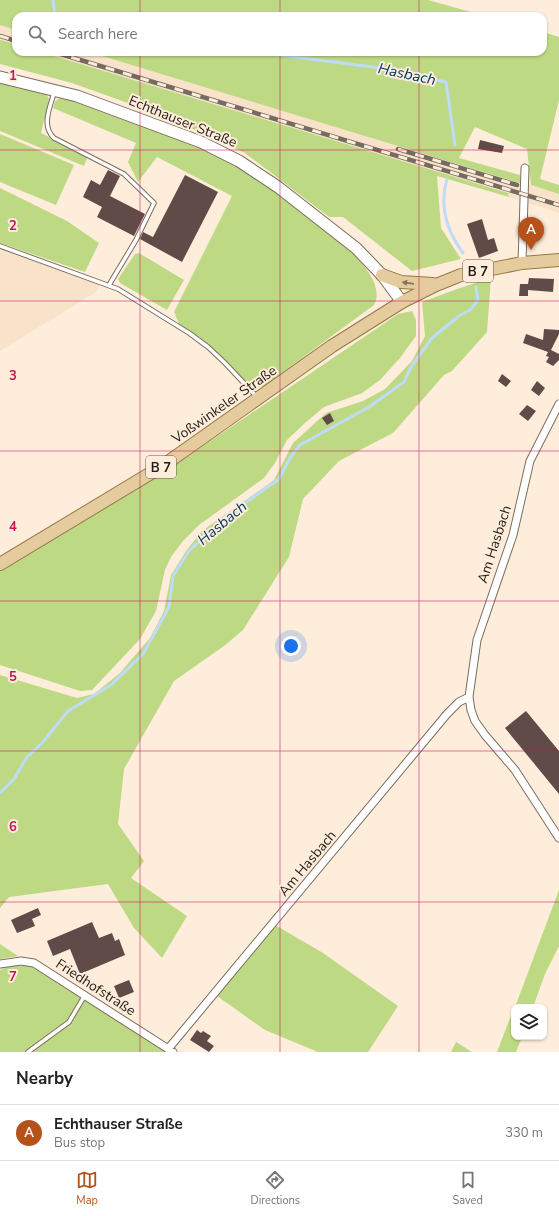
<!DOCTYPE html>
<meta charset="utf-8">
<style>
:root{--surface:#fff;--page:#f6f6f6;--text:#222;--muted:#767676;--line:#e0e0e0;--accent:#b55219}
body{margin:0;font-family:"Nunito Sans",sans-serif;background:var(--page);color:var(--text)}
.controls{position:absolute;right:12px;bottom:12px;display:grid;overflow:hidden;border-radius:8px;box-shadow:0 1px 3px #0004}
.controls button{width:36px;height:36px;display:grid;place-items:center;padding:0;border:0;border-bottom:1px solid var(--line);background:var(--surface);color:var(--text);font:20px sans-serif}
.you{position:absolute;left:291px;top:646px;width:14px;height:14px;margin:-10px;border:3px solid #fff;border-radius:50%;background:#1a73e8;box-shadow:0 0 0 6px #1a73e833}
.badge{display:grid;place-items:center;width:26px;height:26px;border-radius:50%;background:var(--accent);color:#fff;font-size:13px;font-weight:700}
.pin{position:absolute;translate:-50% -33px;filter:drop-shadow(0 1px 2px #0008)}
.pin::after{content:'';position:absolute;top:21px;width:14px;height:12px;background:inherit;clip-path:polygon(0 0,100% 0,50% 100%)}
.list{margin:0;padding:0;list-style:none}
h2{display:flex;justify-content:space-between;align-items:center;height:52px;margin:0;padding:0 16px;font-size:17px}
h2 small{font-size:13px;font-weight:400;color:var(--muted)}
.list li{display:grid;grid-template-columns:26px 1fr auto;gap:12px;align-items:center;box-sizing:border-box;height:56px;padding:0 16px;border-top:1px solid var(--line)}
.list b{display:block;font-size:15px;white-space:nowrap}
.list p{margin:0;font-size:13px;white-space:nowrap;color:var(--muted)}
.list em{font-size:13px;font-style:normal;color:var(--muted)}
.icon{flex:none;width:22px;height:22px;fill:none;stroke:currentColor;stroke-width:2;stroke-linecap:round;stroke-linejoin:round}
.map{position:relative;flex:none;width:559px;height:1052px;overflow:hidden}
.search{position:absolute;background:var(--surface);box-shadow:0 1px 3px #0004;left:12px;right:12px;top:12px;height:44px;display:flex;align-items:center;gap:10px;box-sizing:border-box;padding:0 14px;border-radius:12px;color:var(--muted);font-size:15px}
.sheet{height:108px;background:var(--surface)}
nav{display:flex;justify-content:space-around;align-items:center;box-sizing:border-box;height:56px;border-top:1px solid var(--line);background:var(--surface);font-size:11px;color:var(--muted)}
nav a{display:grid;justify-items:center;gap:2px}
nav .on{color:var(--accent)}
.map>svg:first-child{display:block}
.built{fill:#f8e2ca}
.green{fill:#bed984}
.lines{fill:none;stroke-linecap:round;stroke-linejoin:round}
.stream{stroke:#bedbf8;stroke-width:3}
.building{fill:#614b49}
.lane-casing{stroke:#7c6d5d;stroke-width:5.5}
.street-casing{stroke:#7c6d5d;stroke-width:9}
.secondary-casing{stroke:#7c6d5d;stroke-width:13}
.primary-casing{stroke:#957844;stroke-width:14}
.lane{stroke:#fff;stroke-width:3.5}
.street{stroke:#fff;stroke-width:7}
.secondary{stroke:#fff;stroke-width:11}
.primary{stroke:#e5cc9e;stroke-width:12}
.rail-casing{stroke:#756b60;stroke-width:4.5}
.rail{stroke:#feeddb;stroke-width:3;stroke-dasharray:9;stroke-linecap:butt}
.oneway{fill:#83745a}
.grid{fill:none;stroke:#c2185b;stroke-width:1;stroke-opacity:0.55}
.labels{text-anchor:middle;stroke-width:4;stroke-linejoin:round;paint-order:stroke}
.shield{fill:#feeddb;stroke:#635a50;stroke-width:1}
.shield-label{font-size:13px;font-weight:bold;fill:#211b15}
.street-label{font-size:14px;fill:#211b15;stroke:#feeddb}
.water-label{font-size:15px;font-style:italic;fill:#003966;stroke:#feeddb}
.grid-label{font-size:13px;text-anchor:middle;font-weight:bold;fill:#c2185b;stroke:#feeddb;stroke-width:4;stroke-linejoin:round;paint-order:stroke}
</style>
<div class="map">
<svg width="559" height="1052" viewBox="0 0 559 1052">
<rect width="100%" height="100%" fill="#feeddb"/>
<path class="built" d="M0,25L16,30V44L0,40Z
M41,52H89L531,185L559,194V213L509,197L508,193Z
M0,250L99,284V287L96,292L0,351Z"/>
<path class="green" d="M0,0H428L485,16H16V30L0,25Z
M543,32L559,37V100L540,179L559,185V194L531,185L527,149L475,127L459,158L520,175V183L89,52H543Z
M0,40L16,44V52H41L508,193L509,197L437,176L441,228L461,259L412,271L343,217H329L245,153L164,116L72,83L0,64Z
M0,83L46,93L49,99L41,133L88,156L84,166L0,131Z
M62,97C112,114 164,131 212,153C226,159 239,167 252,174C267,183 280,195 293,205C315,222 392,273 374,305L264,386L256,388L248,385L219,354L200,338L180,326L174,312L232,196L157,157L138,182L128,162L136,143L53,108L55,101Z
M0,134L74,165L56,205L0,182Z
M0,188L67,221L99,243L85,272L0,243Z
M139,253L184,280L167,310L120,283L118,279L135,254Z
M491,278L487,332L452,371L444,375L393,433L339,461L303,499L289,557L243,630L224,646L174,681L124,769L118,824L144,861L131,878L187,916L162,958L134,928L108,884L9,897L0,908V675L77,698L94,694L120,673L150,638L164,611L171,575L186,551L202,531L274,480L293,443L326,413L363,401L385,389L412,361L425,336L422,302L457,289Z
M412,311L416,320V336L400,358L380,380L362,393L324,407L305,423L287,440L275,463L264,478L199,525L183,541L171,557L165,570L156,611L140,639L92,690L80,691L0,665V571L169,469L398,314Z
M559,890V946L545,974L533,1007H515Z
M270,922L323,953L398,1006L368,1052H318L265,1030L217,996Z
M0,944L18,956L0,959Z
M9,966H32L167,1050L165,1052H0V970Z
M514,1008V1037H522L516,1052H497Z
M456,1042L472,1052H451Z"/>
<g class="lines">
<path class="stream" d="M53,0L55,16
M257,52L380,68L446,82L455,145
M447,179C439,206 447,231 463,253
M0,793L14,779L27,757L42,743L68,711L111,685L143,654L169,607L173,576L189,551L225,517L279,479L290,458L300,445L369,407L404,382L411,367L432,338L459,316L470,310L478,300L476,287"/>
</g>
<path class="building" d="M480,140L504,146L502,153L478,149Z
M108,170L120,176L110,196L145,214L134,236L97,217L102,207L83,197L91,180L100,185Z
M185,175L218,192L182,262L140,239L143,232L153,237Z
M482,219L488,240L494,238L498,251L479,258L467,224Z
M529,278L554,279L553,292L528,290V296H519L520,284H528Z
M544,329L559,330V334L551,350L559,354V360L553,366L546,362L549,357L546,356L548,352L523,343L526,334L543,340Z
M502,374L511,381L506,387L498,381Z
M537,381L545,388L539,396L531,390Z
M527,405L536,411L528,421L519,414Z
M330,413L334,421L327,425L322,418Z
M526,711L559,751V794L505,728Z
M38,908L41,915L32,919L35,926L17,933L11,920Z
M92,922L99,938L112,933L115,941L119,939L125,955L80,974L70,949L53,956L47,941Z
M129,980L134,992L119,998L114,986Z
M197,1030L201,1033L203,1031L211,1036L207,1041L214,1046L209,1052L190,1040Z"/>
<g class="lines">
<defs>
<path id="lane" d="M54,93C50,107 41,126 54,138L124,174L154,203L136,240L109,285
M0,246L118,289L189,333L208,347L225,363L257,397
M28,1052L69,1022L85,995"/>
<path id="street" d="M522,263L525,168
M559,404L530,461L513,535L477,640L469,697L471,710L475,721L485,735L515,770L559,838
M0,964L21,961L34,963L173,1052
M168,1049L447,714L459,702L469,697"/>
<path id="secondary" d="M0,77L77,96L201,142L239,161L278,187L356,248L382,275L402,302"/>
<path id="primary" d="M382,275L401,282L433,284
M0,564L161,467L332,346L402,302L436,285L461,275L522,263L559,260"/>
</defs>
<use href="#lane" class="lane-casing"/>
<use href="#street" class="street-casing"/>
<use href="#secondary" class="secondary-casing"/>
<use href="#primary" class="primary-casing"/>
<use href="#lane" class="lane"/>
<use href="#street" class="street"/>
<use href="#secondary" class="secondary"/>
<use href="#primary" class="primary"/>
<defs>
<path id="rail" d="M0,36L16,41
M54,52L559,205
M398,149L517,185"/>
</defs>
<use href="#rail" class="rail-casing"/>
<use href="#rail" class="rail"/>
</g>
<defs><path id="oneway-solid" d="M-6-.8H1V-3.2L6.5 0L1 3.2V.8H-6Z"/></defs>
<use class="oneway" href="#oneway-solid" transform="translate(408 283) rotate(-172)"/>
<path class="grid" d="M140,0V16M280,0V16M419,0V16M140,52V1052M280,52V1052M419,52V1052M0,150H559M0,301H559M0,451H559M0,601H559M0,751H559M0,902H559"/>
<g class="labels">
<g class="shield">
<rect x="463" y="260" width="30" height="22" rx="3"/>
<rect x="146" y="456" width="30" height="22" rx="3"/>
</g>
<g class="shield-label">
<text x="478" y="276">B 7</text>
<text x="161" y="472">B 7</text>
</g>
<g class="street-label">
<text transform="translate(183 121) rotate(22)" y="5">Echthauser Straße</text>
<text transform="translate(224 404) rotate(-35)" y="5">Voßwinkeler Straße</text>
<text transform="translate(494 544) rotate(-72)" y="5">Am Hasbach</text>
<text transform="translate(307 863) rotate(-50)" y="5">Am Hasbach</text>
<text transform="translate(96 987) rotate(33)" y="5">Friedhofstraße</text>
</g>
<g class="water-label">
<text transform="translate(407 74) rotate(12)" y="5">Hasbach</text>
<text transform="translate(222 523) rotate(-40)" y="5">Hasbach</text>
</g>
</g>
<g class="grid-label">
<text x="13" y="80">1</text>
<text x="13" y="230">2</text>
<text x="13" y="380">3</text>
<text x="13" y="531">4</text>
<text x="13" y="681">5</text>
<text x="13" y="831">6</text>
<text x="13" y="981">7</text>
</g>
</svg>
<div class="controls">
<button><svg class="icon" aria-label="layers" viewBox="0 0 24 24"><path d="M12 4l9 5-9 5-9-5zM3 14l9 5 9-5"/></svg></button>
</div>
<div class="you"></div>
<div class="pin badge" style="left:531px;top:250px">A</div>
<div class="search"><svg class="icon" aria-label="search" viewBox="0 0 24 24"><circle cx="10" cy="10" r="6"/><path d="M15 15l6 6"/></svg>Search here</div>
</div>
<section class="sheet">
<h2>Nearby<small></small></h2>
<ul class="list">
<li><span class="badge">A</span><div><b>Echthauser Straße</b><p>Bus stop</p></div><em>330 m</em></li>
</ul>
</section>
<nav>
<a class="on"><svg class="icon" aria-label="map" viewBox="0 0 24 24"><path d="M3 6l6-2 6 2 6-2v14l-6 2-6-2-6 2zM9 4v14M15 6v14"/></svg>Map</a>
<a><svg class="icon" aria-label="directions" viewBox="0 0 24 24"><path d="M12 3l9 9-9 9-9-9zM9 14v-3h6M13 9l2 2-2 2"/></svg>Directions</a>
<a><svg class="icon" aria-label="saved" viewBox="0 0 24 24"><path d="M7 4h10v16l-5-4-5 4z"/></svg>Saved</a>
</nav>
